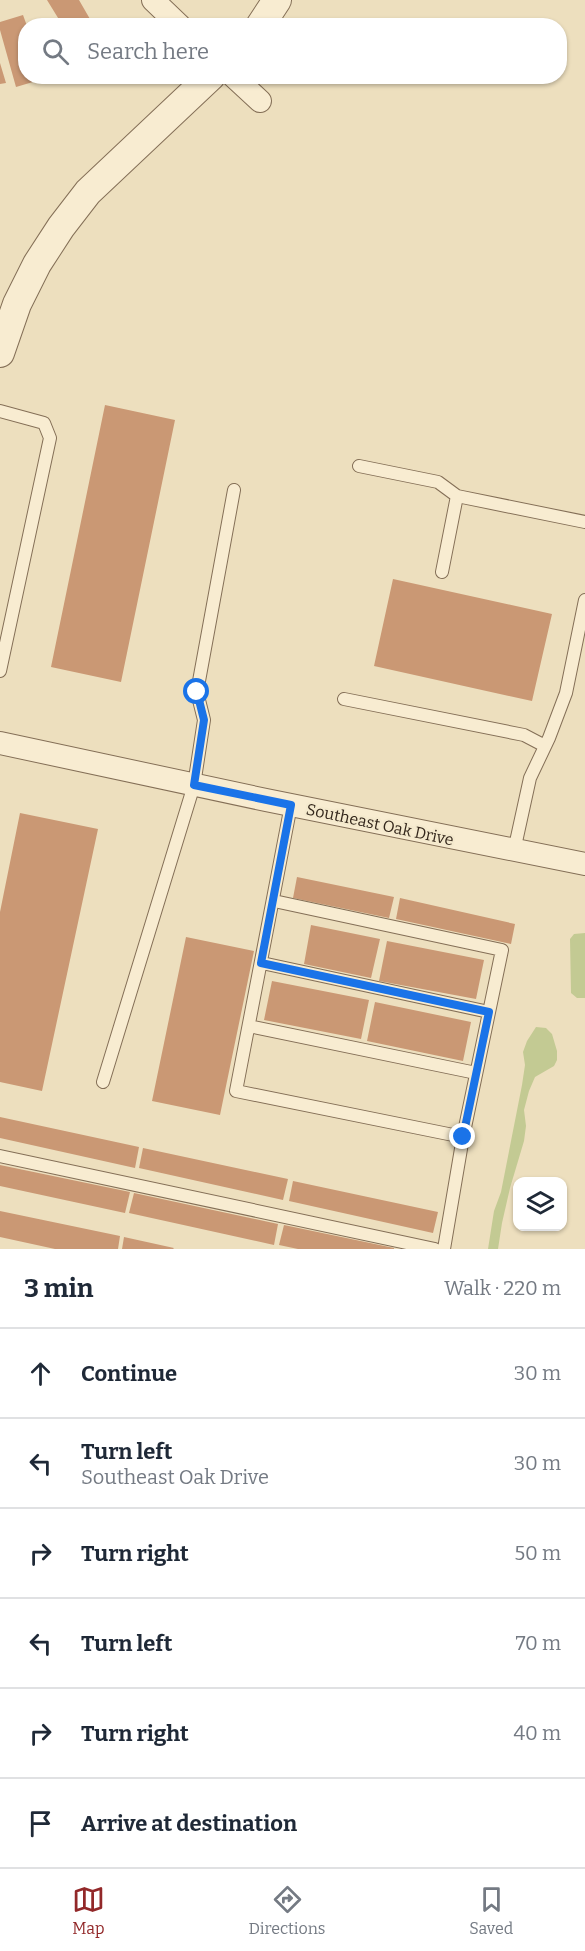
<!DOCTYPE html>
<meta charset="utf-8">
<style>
:root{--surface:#fff;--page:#f6f6f7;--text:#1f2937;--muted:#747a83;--line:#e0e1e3;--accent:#922829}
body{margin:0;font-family:Bitter,serif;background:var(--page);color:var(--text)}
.controls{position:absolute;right:18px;bottom:18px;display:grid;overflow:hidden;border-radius:12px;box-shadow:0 2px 4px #0004}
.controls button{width:54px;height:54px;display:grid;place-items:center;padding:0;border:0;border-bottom:2px solid var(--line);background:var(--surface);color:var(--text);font:30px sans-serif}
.stop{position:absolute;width:18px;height:18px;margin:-14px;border:4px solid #1a73e8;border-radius:50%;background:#fff}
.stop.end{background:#1a73e8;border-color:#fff;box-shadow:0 2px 6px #0008}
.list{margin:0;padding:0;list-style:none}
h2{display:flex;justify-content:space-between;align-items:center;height:78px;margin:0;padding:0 24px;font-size:26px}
h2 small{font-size:20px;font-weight:400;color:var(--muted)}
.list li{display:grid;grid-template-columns:39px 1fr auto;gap:18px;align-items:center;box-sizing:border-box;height:90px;padding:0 24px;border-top:2px solid var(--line)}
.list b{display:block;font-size:22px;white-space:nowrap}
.list p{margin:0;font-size:20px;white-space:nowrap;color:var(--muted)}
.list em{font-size:20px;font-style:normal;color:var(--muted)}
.icon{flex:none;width:33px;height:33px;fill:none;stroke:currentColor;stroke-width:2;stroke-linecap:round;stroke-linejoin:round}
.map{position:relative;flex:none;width:585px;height:1249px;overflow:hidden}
.search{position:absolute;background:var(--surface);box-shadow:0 2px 4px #0004;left:18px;right:18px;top:18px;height:66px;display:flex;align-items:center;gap:15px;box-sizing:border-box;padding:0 21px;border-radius:24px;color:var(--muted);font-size:22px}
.sheet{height:618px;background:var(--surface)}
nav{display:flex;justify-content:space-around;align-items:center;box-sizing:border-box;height:84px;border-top:2px solid var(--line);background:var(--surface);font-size:16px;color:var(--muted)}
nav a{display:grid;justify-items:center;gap:3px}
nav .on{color:var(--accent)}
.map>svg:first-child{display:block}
.green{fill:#c3ca93}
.building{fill:#ca9874}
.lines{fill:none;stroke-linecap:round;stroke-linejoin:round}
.service-casing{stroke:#846f57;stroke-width:14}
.minor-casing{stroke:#846f57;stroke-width:24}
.tertiary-casing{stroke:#846f57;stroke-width:30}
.service{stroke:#f8ecd1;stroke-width:12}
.minor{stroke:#f8ecd1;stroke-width:22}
.tertiary{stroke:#f8ecd1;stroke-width:28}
.route{stroke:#1a73e8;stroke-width:8}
.labels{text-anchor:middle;stroke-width:4.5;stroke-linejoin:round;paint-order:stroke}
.street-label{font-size:16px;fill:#34271c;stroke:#f4e9cd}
</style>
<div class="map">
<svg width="585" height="1249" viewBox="0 0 585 1249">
<rect width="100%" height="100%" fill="#eddfbe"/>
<path class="green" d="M585,933V998H577L571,993L570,939L574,934Z
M536,1027L546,1028L552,1034L557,1051V1060L554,1066L535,1077L529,1091L524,1110L526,1126L524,1141L510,1188L502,1223L498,1249H488L494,1211L501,1192L522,1085L525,1065L523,1052L527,1041Z"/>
<path class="building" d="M47,0H79L94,26H63Z
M23,15L27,26L26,76H42L43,79L16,87L0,30V22Z
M0,63L6,83L0,84Z
M105,405L175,420L121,682L51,667Z
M393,579L552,614L532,701L374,666Z
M20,813L98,829L42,1091L0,1082V912Z
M297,877L394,897L389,918L293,898Z
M400,898L515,924L511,944L396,919Z
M311,925L380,939L371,978L304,964Z
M186,937L254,951L220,1115L152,1101Z
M387,941L484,960L476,999L379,981Z
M272,981L369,1000L361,1039L264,1020Z
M375,1002L471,1022L463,1061L367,1041Z
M0,1117L139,1147L135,1168L0,1138Z
M143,1148L288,1179L283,1200L139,1168Z
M0,1165L130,1192L125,1213L0,1186Z
M293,1181L438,1212L433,1233L289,1201Z
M134,1193L278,1224L274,1245L129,1213Z
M0,1211L120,1236L118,1249H55L0,1237Z
M284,1225L394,1248V1249H298L279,1245Z
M124,1237L174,1248L173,1249H122Z"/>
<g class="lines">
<defs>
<path id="service" d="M0,411L44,423L50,438L0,671
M359,466L438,482L457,496L585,522
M442,572L457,496
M344,699L524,735L545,746
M291,805L236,1091L463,1137L444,1249
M514,851L530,778L549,738L566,693L585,600
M274,901L502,950L463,1137
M262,963L489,1012
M249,1026L476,1073
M103,1082L194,785L204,720L197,692L234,490
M0,1156L435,1249"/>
<path id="minor" d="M153,0L180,26
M233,76L260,101
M0,743L266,800L585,864"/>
<path id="tertiary" d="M260,26L277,0
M0,353L17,304L37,264L61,227L88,192L211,76"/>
</defs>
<use href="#service" class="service-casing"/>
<use href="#minor" class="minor-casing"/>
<use href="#tertiary" class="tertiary-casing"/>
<use href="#service" class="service"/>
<use href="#minor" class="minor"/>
<use href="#tertiary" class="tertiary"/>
</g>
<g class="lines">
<path class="route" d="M197,692L204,720L194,785L291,805L261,963L489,1012L463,1137"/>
</g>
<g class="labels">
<g class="street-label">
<text transform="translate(380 824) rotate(12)" y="6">Southeast Oak Drive</text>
</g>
</g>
</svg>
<div class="controls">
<button><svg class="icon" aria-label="layers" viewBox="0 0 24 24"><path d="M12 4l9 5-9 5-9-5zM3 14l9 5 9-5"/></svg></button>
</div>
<div class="stop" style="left:197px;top:692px"></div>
<div class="stop end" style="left:463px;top:1137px"></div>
<div class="search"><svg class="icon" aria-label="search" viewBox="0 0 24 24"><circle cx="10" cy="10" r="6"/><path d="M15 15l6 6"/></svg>Search here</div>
</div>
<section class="sheet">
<h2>3 min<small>Walk · 220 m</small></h2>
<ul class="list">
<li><svg class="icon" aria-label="ahead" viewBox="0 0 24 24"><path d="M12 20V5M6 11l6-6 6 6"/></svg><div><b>Continue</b></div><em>30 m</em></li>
<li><svg class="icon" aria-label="left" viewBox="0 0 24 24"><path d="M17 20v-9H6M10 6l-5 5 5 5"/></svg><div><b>Turn left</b><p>Southeast Oak Drive</p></div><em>30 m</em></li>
<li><svg class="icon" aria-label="right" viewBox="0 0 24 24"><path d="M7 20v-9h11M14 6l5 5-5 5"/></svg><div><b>Turn right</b></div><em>50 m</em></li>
<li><svg class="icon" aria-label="left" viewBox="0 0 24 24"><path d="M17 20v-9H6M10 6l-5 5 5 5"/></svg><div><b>Turn left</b></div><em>70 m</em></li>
<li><svg class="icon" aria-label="right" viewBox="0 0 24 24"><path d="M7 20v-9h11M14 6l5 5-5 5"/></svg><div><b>Turn right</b></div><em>40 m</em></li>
<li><svg class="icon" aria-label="arrive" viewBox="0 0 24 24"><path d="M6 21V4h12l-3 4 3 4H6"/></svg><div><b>Arrive at destination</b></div></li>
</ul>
</section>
<nav>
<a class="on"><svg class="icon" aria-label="map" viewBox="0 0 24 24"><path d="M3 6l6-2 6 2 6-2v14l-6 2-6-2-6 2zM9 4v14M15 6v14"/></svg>Map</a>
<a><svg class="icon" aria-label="directions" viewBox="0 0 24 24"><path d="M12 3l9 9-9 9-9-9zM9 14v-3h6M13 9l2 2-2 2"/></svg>Directions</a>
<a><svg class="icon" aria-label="saved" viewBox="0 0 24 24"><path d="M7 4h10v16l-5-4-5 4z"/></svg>Saved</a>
</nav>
